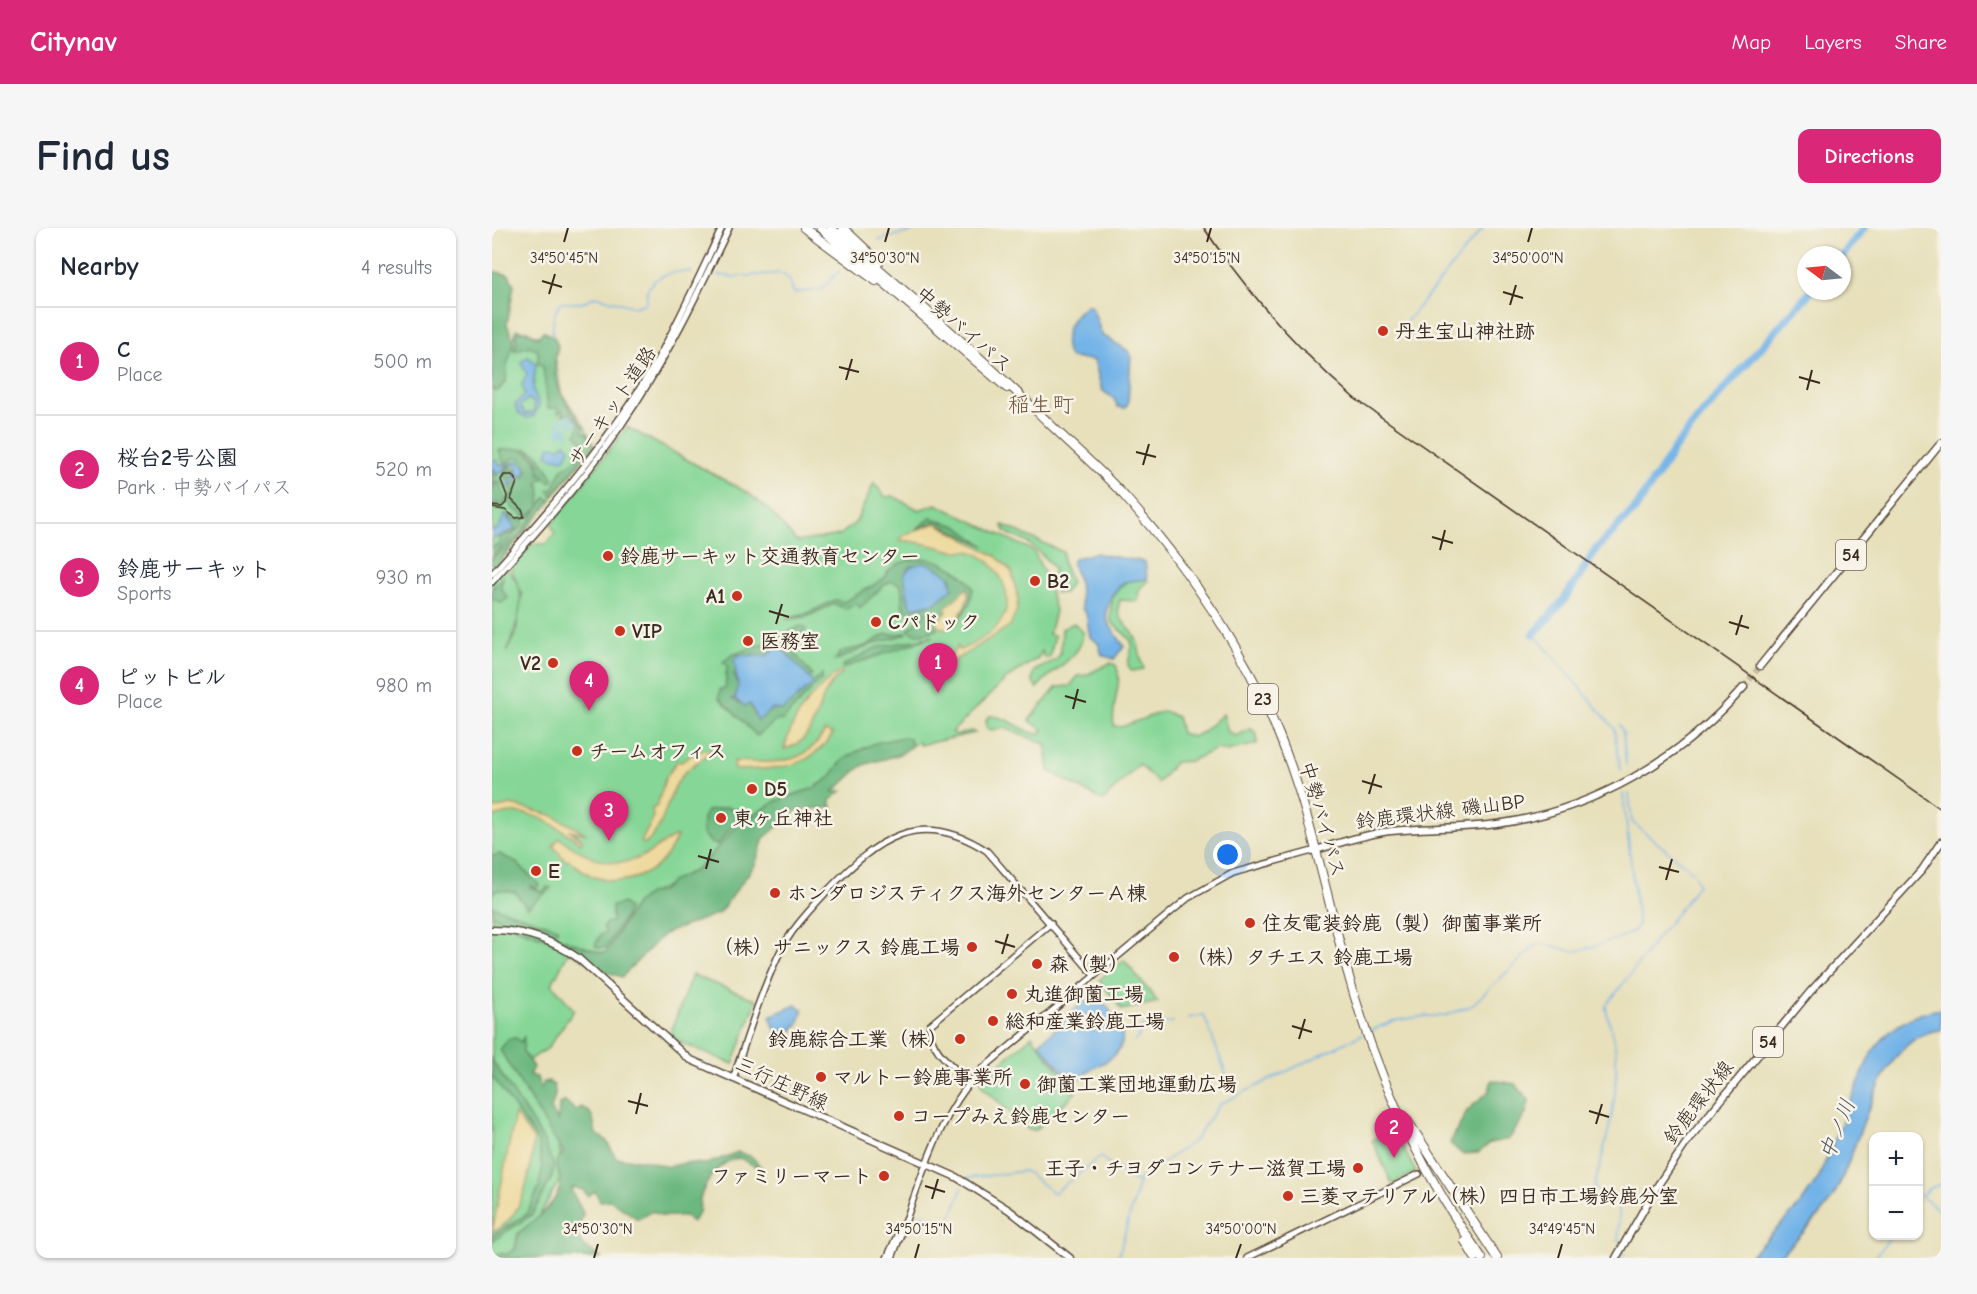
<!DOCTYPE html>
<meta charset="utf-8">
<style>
:root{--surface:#fff;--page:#f6f6f7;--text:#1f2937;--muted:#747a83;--line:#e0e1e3;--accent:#db2777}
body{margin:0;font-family:"Comic Neue","Klee One",sans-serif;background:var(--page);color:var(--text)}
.controls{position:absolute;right:18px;bottom:18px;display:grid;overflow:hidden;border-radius:12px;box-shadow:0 2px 4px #0004}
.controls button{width:54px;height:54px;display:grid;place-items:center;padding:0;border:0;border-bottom:2px solid var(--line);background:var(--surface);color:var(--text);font:30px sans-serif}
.compass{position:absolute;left:1305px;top:18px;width:54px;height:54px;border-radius:50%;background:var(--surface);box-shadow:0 2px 4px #0004;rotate:286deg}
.you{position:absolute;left:736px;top:627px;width:21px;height:21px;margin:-15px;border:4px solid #fff;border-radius:50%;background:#1a73e8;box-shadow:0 0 0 9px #1a73e833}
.badge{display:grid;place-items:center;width:39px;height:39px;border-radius:50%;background:var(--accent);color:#fff;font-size:20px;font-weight:700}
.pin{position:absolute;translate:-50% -50px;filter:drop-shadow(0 2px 3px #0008)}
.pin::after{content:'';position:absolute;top:32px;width:21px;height:18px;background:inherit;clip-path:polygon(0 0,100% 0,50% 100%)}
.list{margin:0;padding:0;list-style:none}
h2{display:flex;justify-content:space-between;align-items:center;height:78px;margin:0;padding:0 24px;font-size:26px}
h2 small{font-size:20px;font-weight:400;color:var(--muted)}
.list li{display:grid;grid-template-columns:39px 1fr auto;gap:18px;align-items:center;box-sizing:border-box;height:108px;padding:0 24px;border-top:2px solid var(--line)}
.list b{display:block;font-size:22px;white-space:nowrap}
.list p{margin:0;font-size:20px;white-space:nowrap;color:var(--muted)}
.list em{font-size:20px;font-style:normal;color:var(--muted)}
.map{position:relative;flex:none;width:1449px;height:1030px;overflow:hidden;border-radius:12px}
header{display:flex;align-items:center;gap:36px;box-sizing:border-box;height:84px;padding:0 30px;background:var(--accent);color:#fff}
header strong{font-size:28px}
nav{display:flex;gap:33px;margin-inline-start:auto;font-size:21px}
.intro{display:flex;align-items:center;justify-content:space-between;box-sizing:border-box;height:144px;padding:0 36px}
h1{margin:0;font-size:42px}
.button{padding:15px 27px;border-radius:12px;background:var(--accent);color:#fff;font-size:21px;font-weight:700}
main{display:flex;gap:36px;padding:0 36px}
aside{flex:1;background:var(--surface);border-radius:12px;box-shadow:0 2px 4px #0004}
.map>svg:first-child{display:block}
.green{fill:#86d797;stroke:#60805a;stroke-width:1.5}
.forest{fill:#6cb880;stroke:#54714f;stroke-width:1.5;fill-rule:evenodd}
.sand{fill:#eeda9e;stroke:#94825e;stroke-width:1.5}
.water{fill:#73b4e8;stroke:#576f83;stroke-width:1.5;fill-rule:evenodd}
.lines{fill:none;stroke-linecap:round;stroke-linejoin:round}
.stream{stroke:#73b4e8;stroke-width:1.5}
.river{stroke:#73b4e8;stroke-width:8}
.major-tunnel{stroke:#c5bc9c;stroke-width:6;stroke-dasharray:6 3;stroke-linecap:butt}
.minor-casing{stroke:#554536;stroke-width:8}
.major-casing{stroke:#554536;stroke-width:9}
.highway-casing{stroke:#554536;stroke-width:10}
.minor{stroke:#fff;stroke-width:5}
.major{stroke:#fff;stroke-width:6}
.highway{stroke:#fff;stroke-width:8}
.rail{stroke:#3b2a1e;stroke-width:1.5}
.ticks{fill:none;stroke:#3b2a1e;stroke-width:2}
.poi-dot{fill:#c8321e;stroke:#f7f3e8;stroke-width:2}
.labels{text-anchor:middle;stroke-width:5;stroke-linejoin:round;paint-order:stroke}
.shield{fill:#f7f3e8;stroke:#73665b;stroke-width:1.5}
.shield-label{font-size:18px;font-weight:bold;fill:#3b2a1e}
.street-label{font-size:20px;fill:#3b2a1e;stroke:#f7f3e8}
.poi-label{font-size:20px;font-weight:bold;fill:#3b2a1e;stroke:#f7f3e8;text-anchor:start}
.water-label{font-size:21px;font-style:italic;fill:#4c535b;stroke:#f7f3e8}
.quarter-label{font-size:22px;fill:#74573b;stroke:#f7f3e8}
.ticks-label{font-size:15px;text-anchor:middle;fill:#3b2a1e;stroke:#f7f3e8;stroke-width:5;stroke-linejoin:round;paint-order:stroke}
</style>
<header>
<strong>Citynav</strong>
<nav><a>Map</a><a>Layers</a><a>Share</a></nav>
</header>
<div class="intro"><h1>Find us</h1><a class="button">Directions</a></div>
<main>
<aside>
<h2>Nearby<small>4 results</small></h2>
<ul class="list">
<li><span class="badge">1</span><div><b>C</b><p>Place</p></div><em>500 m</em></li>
<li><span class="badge">2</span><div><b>桜台2号公園</b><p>Park · 中勢バイパス</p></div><em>520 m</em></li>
<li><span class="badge">3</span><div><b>鈴鹿サーキット</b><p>Sports</p></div><em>930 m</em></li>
<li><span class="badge">4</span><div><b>ピットビル</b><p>Place</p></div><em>980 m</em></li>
</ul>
</aside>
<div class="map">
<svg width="1449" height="1030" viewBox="0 0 1449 1030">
<rect width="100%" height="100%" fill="#f7f3e8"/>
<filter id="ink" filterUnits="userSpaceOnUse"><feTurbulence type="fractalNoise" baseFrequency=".0167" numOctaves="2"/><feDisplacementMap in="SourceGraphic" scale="12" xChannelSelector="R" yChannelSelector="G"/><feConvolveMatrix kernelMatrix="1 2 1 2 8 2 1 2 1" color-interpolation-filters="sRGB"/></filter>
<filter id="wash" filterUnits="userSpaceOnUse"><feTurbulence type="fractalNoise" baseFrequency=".008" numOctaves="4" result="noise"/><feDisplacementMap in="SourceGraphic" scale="24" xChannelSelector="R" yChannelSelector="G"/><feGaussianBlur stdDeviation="1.35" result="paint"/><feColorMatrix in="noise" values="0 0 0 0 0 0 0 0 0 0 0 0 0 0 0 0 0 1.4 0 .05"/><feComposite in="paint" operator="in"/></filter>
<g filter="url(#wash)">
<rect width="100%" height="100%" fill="#e7e0bb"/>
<path class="green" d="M24,101L47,108L63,127L69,165L92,197L102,218L10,331C14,339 18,345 23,351C37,371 21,404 15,424L24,404L30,366L19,340L20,337L40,316H55L63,305L59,297L135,199L256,265L277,282L305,314L348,307L364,294L382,255L393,269L401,268L427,282L444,276L542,323L556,354L563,383L557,406L563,408L557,430H552L550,423L546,430L514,451L460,504L465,507L479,503L483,505L428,517L427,514L409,521L372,524L328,559L297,568L197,647L158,666L131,713L110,727L79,719L60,756L82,782L55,821L32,835L67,918L71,946L46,990L41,1010L30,1030H0V145C16,133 21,120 24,101Z
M511,297L571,324V335L579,355L572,365H564L559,352L562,340C557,334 540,316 533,313C525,309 511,306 511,297Z
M654,349L656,353L647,361L646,373L628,372C621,391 636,395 643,409C648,418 647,430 652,441L640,443L636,437C637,430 639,424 640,418C642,410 624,401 619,393C616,367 627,351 654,349Z
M582,395L591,404C592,429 557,443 545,460L540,453L542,443L565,431L569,423L570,401Z
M618,435L624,437C632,455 618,477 622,498L629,499L672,483L685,489L689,505L700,509L711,504L731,486L736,504L744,508L759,501L765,506V516L735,523L725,521L698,533L683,534L666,555L647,536L611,573L557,543L554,516L513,500L498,502L495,500L494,492L497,488C518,488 530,505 547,506L551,502L537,492L565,459L578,458L586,448L594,447Z
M632,732L666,774L630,782L607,752Z
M200,747L265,772L241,836L187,814L178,806Z
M540,808L584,864L544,902H537L491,859L488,853Z
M897,902L909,916L924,944L900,956L880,912Z"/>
<path class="forest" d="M0,43L17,47L22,57L15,96L22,114L15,138L14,153L6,163L0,162Z
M35,103L46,110L51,103L62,109L66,118C55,152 72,173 92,200L90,203L95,206L101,218L60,268L56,262L61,261L70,241L86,230L87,222L93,218L84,206L88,196L77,185L70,187V182L66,185V180H56L51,139L46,136V123L38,118L22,123L25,113L23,104Z
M33,220L45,225L62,251L58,255L47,242L48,248L53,250L46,253L49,265L47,279L36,289C11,278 18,276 21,254L11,247L18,238L23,242L25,250L33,249L36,243L29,238L30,231L23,229L12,236L7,222L31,221L42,230L48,240L45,230Z
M2,244L3,257L8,251C8,260 15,266 14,274L9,278L0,273Z
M54,269L59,273L0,341V331L29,305Z
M16,286L25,292H32L30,298L0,329V320L8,315L7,310L24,303Z
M439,290L465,298L493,318L443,294L424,301Z
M436,331C451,333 474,346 481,360L478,375L465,394L472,380L455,384L444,402C434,405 425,409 416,402L433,386V384L419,385L411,381L409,357L399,353L391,358L368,380L364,375L354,381L342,376L314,389L294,391L314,386L343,372L352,374L392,351L396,343L406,336L418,332ZM412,347L459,349L461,360L443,375L425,380L417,375Z
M11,348L9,360L16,370L9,375L0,370V361Z
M309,398L314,400L310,406L315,411L298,412L293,406Z
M414,404L415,406L384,415L342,433L349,424L373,418L394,406H407Z
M442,408L351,440L350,438L383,420Z
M289,409L320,447L317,450L287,417L274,428L260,426L242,446L246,457L244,469L240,471L253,478L258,476L266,492L280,481L291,482L330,446V451L291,492L284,493L265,508L227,470L228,461H233L235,437L231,434L240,427Z
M411,509L417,510L420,517C408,531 388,530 372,537C363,541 350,558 340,564L350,563L338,572L340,579L305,582L272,610L263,637L227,685L172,706L130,749L108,742L62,713L27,701L0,687V678L66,700L64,704L57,705L59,707L110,725L114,724L143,676L156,666L169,663L182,652L206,641L248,595L284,573L322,560L336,551L351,532L364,524L383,515Z
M235,579L246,582L249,587L225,617L219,615L210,604L211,590L215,583Z
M7,626L24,634L47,657L44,660L39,657L38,659L51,664L55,659L59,660L35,680L23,664L4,662L0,667V628Z
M131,675L136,680L133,689L114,719L106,720L103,717L108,707L114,704L111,699L114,695L120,694V678Z
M32,808L31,824L41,839L37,847L45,849L48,861L52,854L57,853L56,855L61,856C66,867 61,871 59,881L66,893L67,876L73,873L84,883L89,879C103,884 101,894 104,906L114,912L124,930L155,933L176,939L193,935L215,936L246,924L260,929L272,943L248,930C227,931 204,963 208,982L200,995L194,988H171L160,983L146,991L118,972L108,973L103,963L96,968L91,962L82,959L79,962L91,985L85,1007L91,1017L109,1030H0V1026H15L23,1021L26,1005C40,994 71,973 68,952C67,945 64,940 64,933L71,925L8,822L16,811L24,810L29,814Z
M0,832L51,911L62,938L60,949L40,987L0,1013V1008L35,986L47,959L50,940L46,913L0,848Z
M1000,852L1023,856L1037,872L1034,886L1017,911L998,915L986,925L970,926L958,915L975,883L997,863Z"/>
<path class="sand" d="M444,295L504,328L520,344L526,370L525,382L518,398L462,433L455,432L466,418L467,422C482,417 504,404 511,389C523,365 504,332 480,324C473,321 464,325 457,322C440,317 426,314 407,312L414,306Z
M475,360L477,369L465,394L456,401L445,399V393L455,384L453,380Z
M350,442L349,447C320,465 331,513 292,521C302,484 321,463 350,442Z
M333,503L341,506C315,544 284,540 243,542L242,533C280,534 311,540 333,503Z
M221,521C213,532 197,537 189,549C173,570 175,598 153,616L149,614L161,590L160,581L165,578L173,551L185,533L189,534L206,523Z
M19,577L60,587L95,606L77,602L86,607L81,606L90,611L89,615C62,596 34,575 0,590V581Z
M185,608C172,644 135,662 100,648C92,645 84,637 77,632L74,633L61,618L67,610C91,627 121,645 153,627C164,621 172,613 185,608Z
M23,886L42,912C38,944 33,990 0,1004Z"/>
<path class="water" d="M595,77H599L601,81L610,107L635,122L639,127L636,175L633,180L626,179L622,171L610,162L602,132L579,130L575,125C570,105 578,88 595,77Z
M36,129L44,136L41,161L47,177L42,188L35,190L27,186L23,177L33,166L30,157L35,146L29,134ZM36,171L41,173L43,181L39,185L33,186L28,178Z
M73,215L78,221L73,231L60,230L55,226L58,218L68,219Z
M0,232H6V236L14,238C19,233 27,231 33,238L34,245L25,250L16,260V253L25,247V237L18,236L5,248L3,242L0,243Z
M13,286L24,301L0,311V302L6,301Z
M602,325L653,334L655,351L632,354L619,368L614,384L616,395L632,418L622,431L610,427L606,415L598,409L594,385L590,381L587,355L580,334L584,330Z
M429,335L438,336L457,347L461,360L443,375L421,380L417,375L412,347L418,339Z
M287,417L322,455L291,482L280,481L266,493L258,476L253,478L243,471H239L244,469L246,457L242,433L246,427L274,428Z
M604,765C617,782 646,809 620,829C604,842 598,837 582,857L547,815L566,799L564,796Z
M304,777L311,781L306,797L301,799L302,802L284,804L278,788Z
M1449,781V802C1384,806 1368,927 1339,972C1324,994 1304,1011 1286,1030H1256L1308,977L1326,951L1377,830C1392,803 1418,785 1449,781Z"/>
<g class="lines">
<path class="stream" d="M387,12L433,0
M226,47L242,49L289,45L297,51L302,65L330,61L347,43
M906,104L991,0
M60,108L62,87L68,75H89L104,68L143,79L154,75C155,70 154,65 156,61C163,46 185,42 200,44
M68,190L73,194H77
M79,192V187L74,188L75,192L85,193L84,198
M66,193L71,199
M80,193L79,197L82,198
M65,195L69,200V204L66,203
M71,199H75L74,205
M71,199L78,206
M69,201C71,201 71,203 71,205L68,207V201C72,202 74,205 77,208
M1042,406L1122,500L1128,542
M1127,497L1131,505L1134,537
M1137,566L1140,594L1201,644
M695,790L712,787L740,862
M878,803L901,793L934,788H952L979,778L1044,717C1059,714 1068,722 1082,723C1091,723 1135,708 1142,703L1146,696L1131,566
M642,813L646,810L650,799L681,794
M476,950L533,943L562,965L608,929L637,950L646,954
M1449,956L1436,961L1429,968L1449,984
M428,985L456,996
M459,990L470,960
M1127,1013C1125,1004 1129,981 1126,975C1123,970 1108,964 1102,960C1114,913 1129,866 1123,817C1122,803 1114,792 1114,777C1134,754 1150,731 1167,707C1181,689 1196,674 1206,655L1203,648
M626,1030L648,950L702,913L728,876L871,806
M1130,1030L1133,1024
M1383,1030L1399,1008"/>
<path class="river" d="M1350,28L1372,0
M1042,406L1072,372L1105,320L1144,280L1182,221L1211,185L1319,63"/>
</g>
</g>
<g filter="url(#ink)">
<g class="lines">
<path class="major-tunnel" d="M1252,459L1268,438"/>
<defs>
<path id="minor" d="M0,346C60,279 120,210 165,132C189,89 209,44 230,0
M0,354C45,303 92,253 130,196C173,134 205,67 237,0
M241,851C255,810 268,766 287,726C299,701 318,682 337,661C385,611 427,579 495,623L602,747
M478,854C462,839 436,822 438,797L559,695
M395,1030L410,996
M400,1030C426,965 440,894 489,842L696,670L741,645L824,622
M755,1030L927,946"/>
<path id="major" d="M1268,438L1449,215
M824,622C846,615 868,608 891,604C929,599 967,601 1005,596C1102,582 1188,532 1252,459
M0,702C32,702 60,712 86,730L197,831L464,949L517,982L578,1030
M1124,1030L1164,960L1197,911L1318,764L1430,642L1449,614"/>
<path id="highway" d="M312,0L384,53
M328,0L515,160
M339,0C416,65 491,130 563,201C587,224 613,246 635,271C697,341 751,420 787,507C818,583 833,663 855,742C883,844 928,943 990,1030
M351,0L387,34
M915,892L1005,1030
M973,1013L983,1030"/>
</defs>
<use href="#minor" class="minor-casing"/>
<use href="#major" class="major-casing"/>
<use href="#highway" class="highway-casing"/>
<use href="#minor" class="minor"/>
<use href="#major" class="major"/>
<use href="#highway" class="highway"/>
<path class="rail" d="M712,0C755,64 803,119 862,170L1449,581
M0,278L10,279L14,275L15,268L9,252L12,247H20L25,254L19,271L31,283L32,289L24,290L13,282L0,280"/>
</g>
</g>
<path class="ticks" d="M72,14L76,0M393,14L397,0M715,14L719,0M1036,14L1040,0M50,53L70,59M1011,64L1031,70M57,66L63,46M1018,77L1024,57M347,139L367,144M1307,149L1328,155M354,152L360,131M1315,162L1320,142M644,224L664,229M651,237L657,216M940,309L961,315M948,322L953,302M277,383L297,389M1237,394L1257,400M284,396L290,376M1244,407L1250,387M573,468L594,474M581,481L586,461M870,553L890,559M877,566L883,546M206,628L227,634M1167,639L1187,644M214,641L219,621M1174,652L1180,631M503,713L523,719M510,726L516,706M800,798L820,804M807,811L813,791M136,873L156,878M1097,883L1117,889M144,886L149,865M1104,896L1110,876M433,958L453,964M440,971L446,951M102,1030L106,1016M423,1030L427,1016M744,1030L749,1016M1066,1030L1070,1016"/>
<g class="poi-dot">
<circle cx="891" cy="103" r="6"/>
<circle cx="116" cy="328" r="6"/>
<circle cx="543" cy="353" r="6"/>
<circle cx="245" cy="368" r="6"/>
<circle cx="384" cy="394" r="6"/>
<circle cx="128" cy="403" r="6"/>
<circle cx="256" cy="413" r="6"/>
<circle cx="61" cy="435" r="6"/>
<circle cx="85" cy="523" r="6"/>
<circle cx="260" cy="561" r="6"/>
<circle cx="229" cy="590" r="6"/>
<circle cx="44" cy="643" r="6"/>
<circle cx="283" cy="665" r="6"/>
<circle cx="758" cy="695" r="6"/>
<circle cx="480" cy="719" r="6"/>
<circle cx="682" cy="729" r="6"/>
<circle cx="545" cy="736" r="6"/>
<circle cx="520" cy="766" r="6"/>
<circle cx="501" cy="793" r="6"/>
<circle cx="468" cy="811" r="6"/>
<circle cx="329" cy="849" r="6"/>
<circle cx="533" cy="856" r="6"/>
<circle cx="407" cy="888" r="6"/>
<circle cx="866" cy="940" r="6"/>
<circle cx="392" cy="948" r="6"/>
<circle cx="796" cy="968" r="6"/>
</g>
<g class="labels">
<g class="shield">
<rect x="1344" y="312" width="30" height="30" rx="4.5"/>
<rect x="756" y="456" width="30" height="30" rx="4.5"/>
<rect x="1261" y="799" width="30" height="30" rx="4.5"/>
</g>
<g class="shield-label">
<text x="1359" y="333">54</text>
<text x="771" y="477">23</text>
<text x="1276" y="820">54</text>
</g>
<g class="street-label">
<text transform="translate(472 101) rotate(41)" y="7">中勢バイパス</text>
<text transform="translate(120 178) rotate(-56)" y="7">サーキット道路</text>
<text transform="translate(948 583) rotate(-7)" y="7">鈴鹿環状線 磯山BP</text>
<text transform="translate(831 591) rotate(74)" y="7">中勢バイパス</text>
<text transform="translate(290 855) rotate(25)" y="7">三行庄野線</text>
<text transform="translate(1206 874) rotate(-52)" y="7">鈴鹿環状線</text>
</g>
<g class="poi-label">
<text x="903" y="110">丹生宝山神社跡</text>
<text x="128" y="335">鈴鹿サーキット交通教育センター</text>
<text x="555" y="360">B2</text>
<text x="233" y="375" text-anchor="end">A1</text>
<text x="396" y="401">Cパドック</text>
<text x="140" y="410">VIP</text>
<text x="268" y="420">医務室</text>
<text x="49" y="442" text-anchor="end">V2</text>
<text x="97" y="530">チームオフィス</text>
<text x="272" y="568">D5</text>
<text x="241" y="597">東ヶ丘神社</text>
<text x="56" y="650">E</text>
<text x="295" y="672">ホンダロジスティクス海外センターＡ棟</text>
<text x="770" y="702">住友電装鈴鹿（製）御薗事業所</text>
<text x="468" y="726" text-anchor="end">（株）サニックス 鈴鹿工場</text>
<text x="694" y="736">（株）タチエス 鈴鹿工場</text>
<text x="557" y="743">森（製）</text>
<text x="532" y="773">丸進御薗工場</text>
<text x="513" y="800">総和産業鈴鹿工場</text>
<text x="456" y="818" text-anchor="end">鈴鹿綜合工業（株）</text>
<text x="341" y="856">マルトー鈴鹿事業所</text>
<text x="545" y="863">御薗工業団地運動広場</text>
<text x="419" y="895">コープみえ鈴鹿センター</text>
<text x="854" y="947" text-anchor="end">王子・チヨダコンテナー滋賀工場</text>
<text x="380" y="955" text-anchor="end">ファミリーマート</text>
<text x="808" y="975">三菱マテリアル（株）四日市工場鈴鹿分室</text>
</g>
<g class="water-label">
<text transform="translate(1345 901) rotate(-68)" y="7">中ノ川</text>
</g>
<g class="quarter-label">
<text x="549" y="184">稲生町</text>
</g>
</g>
<g class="ticks-label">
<text x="72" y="35">34°50'45"N</text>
<text x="393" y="35">34°50'30"N</text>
<text x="715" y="35">34°50'15"N</text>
<text x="1036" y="35">34°50'00"N</text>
<text x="106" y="1006">34°50'30"N</text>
<text x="427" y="1006">34°50'15"N</text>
<text x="749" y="1006">34°50'00"N</text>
<text x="1070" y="1006">34°49'45"N</text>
</g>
</svg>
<div class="controls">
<button>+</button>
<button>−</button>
</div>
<svg class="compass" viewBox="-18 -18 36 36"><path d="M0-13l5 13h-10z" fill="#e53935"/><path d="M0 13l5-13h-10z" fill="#747a83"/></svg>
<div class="you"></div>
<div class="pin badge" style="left:446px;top:465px">1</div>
<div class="pin badge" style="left:902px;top:930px">2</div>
<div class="pin badge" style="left:117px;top:613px">3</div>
<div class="pin badge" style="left:97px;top:483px">4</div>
</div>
</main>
